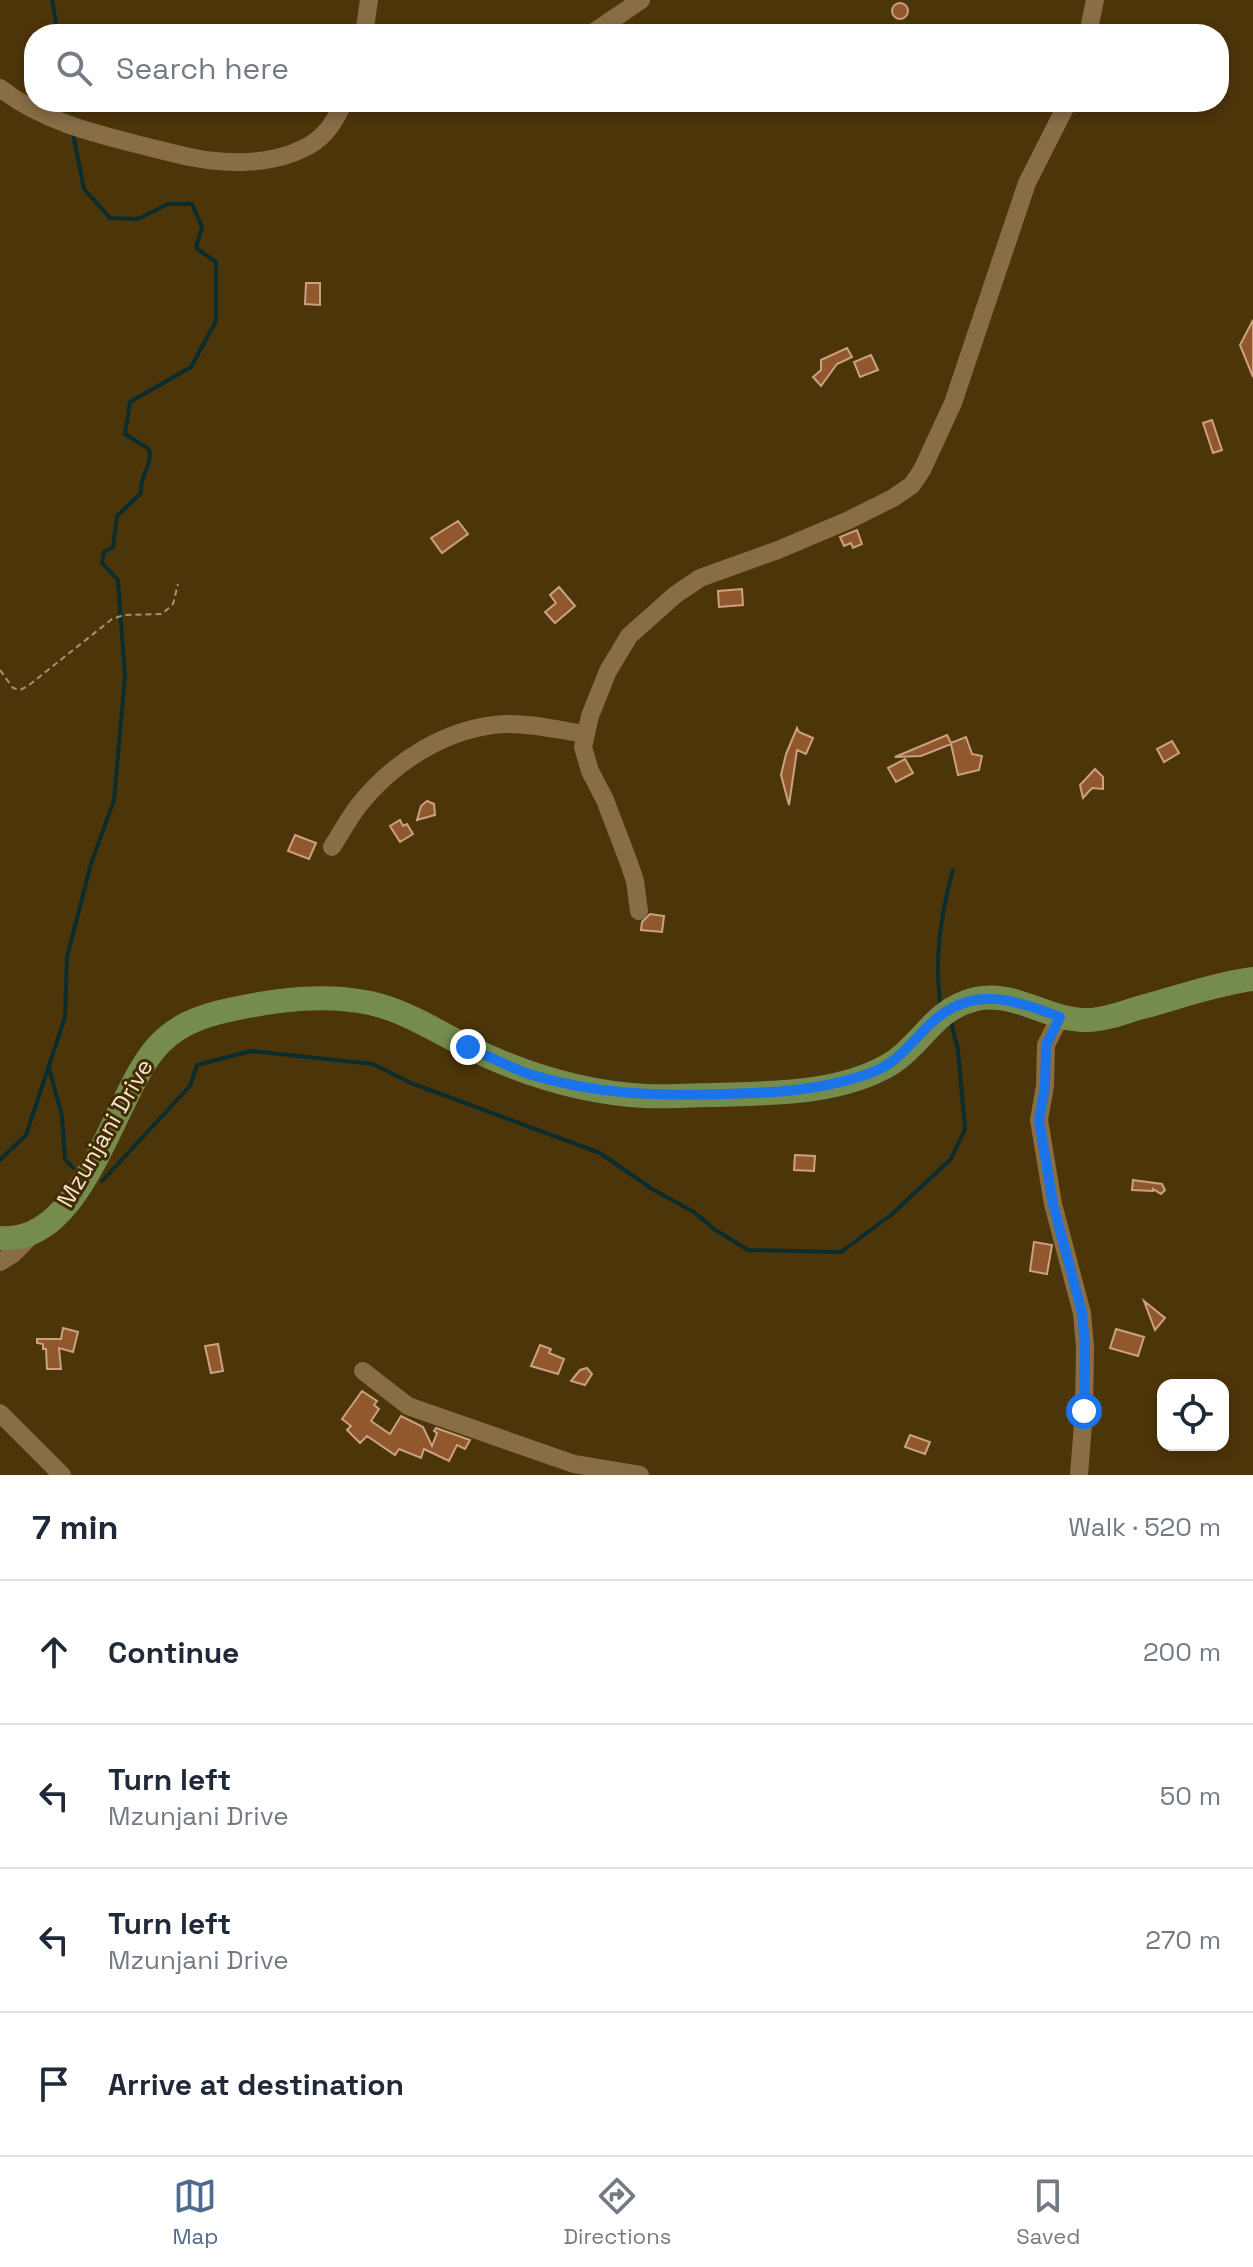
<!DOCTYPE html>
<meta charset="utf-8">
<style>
:root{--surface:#fff;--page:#f6f6f7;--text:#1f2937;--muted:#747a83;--line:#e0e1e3;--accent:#4f6a90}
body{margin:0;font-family:"Space Grotesk",sans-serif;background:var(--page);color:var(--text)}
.controls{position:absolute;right:24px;bottom:24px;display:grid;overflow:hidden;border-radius:16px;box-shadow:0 4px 12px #0003}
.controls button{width:72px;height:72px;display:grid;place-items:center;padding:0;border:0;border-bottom:2px solid var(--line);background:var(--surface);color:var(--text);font:40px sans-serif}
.stop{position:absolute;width:24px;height:24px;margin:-18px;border:6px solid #1a73e8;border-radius:50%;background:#fff}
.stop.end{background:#1a73e8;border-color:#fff;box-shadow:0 2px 8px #0008}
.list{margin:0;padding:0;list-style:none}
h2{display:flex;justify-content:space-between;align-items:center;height:104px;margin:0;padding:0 32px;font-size:34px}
h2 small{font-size:26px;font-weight:400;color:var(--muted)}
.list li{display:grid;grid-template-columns:52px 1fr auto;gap:24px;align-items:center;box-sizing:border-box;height:144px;padding:0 32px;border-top:2px solid var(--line)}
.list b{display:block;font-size:30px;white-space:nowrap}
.list p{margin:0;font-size:26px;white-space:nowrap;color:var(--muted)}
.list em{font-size:26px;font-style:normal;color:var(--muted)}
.icon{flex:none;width:44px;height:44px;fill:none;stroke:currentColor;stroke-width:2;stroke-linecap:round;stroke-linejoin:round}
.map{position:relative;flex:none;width:1253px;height:1475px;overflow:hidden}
.search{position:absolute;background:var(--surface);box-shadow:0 4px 12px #0003;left:24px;right:24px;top:24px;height:88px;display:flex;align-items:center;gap:20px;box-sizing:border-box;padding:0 28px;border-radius:32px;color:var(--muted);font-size:30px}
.sheet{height:680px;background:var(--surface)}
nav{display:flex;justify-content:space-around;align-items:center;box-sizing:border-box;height:112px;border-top:2px solid var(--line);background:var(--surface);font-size:22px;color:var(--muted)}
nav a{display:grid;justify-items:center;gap:4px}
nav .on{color:var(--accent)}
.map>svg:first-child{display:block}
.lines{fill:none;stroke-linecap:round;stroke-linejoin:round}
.stream{stroke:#0c2d2e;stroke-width:4}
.building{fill:#90582c;stroke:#cba182;stroke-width:2}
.path{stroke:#a59272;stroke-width:2;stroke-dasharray:6 4;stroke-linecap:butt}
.minor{stroke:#886d45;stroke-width:18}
.major{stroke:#758c4c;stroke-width:24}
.route{stroke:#1a73e8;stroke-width:10}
.labels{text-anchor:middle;stroke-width:6;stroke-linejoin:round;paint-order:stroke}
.street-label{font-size:24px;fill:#f3e4ce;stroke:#422b00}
</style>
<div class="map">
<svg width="1253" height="1475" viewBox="0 0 1253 1475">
<rect width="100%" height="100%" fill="#4d350a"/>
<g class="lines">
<path class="stream" d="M52,0L58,34
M72,102L74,111
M940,1001C934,956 941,913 953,870
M49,1068L62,1116L65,1159L73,1168
M0,1160L26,1135L65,1017L67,957L91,864L114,800L125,676L118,580L102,563L104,552L113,547L117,516L141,493C139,476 153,466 149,449L125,434L130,402L191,367L216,321V262L196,248L202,227L192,204H168L138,219L110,218L84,189L73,134
M102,1181L190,1086L197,1065L251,1051L373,1064L411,1083L600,1153L652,1189L694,1212L714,1229L748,1250L841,1252L891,1215L951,1159L965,1129L958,1050L951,1022"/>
</g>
<path class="building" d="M892 11a8 8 0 1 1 16 0a8 8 0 1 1-16 0Z
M306,283H320V305L305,304Z
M1253,320V377L1240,345Z
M847,348L852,357L837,364L821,386L813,377L821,370V360Z
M871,355L878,370L860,377L854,362Z
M1212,420L1222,450L1213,453L1203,423Z
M458,521L468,534L442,553L431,538Z
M857,530L862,544L853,548L851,543L844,546L840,537Z
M559,587L575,606L555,623L545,612L556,603L550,595Z
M742,589L743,605L719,607L718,591Z
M797,728L799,732L813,738L806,754L797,750L789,805L781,775L786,754Z
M947,735L951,743L966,737L972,754L982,756L979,770L958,775L951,744L921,756L895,757Z
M1172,741L1179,753L1164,762L1157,749Z
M905,759L913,773L896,782L888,768Z
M1095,769L1103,777V789L1092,788L1083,798L1080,785Z
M427,801L434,804L435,815L417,820L421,806Z
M400,820L403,826L407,824L413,834L400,842L390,826Z
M295,835L316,843L309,859L288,851Z
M650,914L664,916L662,932L641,930L642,922Z
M795,1155L815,1156L814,1171L794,1170Z
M1133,1180L1162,1184L1165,1190L1161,1194L1153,1189V1191L1132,1190Z
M1034,1242L1052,1245L1047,1274L1030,1271Z
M1144,1301L1165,1318L1155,1330Z
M63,1328L78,1332L73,1352L59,1348L61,1369H47L46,1349H43V1344L37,1343V1339H61Z
M1116,1329L1144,1337L1138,1356L1110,1348Z
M218,1344L223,1371L211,1373L205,1346Z
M540,1345L551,1349L549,1353L564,1359L558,1374L531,1366Z
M587,1368L592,1374L585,1385L571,1381L580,1370Z
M362,1391L377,1401L374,1405L379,1409L371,1421L390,1434L401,1416L423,1427L432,1446L437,1433L434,1431L436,1428L470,1440L465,1449L457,1445L449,1461L424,1449L421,1458L399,1449L395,1455L367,1436L360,1443L347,1430L351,1426L342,1419Z
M910,1435L930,1442L925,1454L905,1447Z"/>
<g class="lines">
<path class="path" d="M0,670L13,688L20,690L28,686L112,619L124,615L162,614L173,604L178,584"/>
<path class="minor" d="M364,34L369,0
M591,34L641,0
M1088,34L1095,0
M0,88C43,122 96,134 148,147C176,154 204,162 233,162C258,163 288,158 310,145C327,135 336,119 344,102
M332,847C341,833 349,818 359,805C394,761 448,727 505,724C531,723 559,730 585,734
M639,911L635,881L629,863L605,800L590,771L583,747L590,716L608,671L629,636L675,595L700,578L778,550L849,520L893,498L912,485L922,470L953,403L1027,183L1068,102
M1060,1017L1046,1045L1045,1086L1039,1120L1053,1204L1082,1313L1085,1347L1084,1411L1079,1475
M0,1262L13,1254L36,1231
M363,1371L408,1406L574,1464L640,1475
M0,1413L62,1475"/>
<path class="major" d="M0,1238C83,1246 112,1100 155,1049C174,1026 200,1016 229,1010C275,1000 324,993 370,1003C406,1011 436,1031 468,1047C523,1074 585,1093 646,1096C668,1097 689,1095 711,1095C769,1093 840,1095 892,1063C924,1042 934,1009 976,999C1015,990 1048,1021 1087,1020C1103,1020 1120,1014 1135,1009C1174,999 1214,984 1253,979"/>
</g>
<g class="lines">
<path class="route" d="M468,1047C488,1056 509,1067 529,1074C596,1095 659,1096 727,1094C774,1093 820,1090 865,1075C894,1066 906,1049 926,1028C969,984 1009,998 1060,1017L1046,1045L1045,1086L1039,1120L1053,1204L1082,1313L1085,1347L1084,1411"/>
</g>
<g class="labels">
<g class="street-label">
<text transform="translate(105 1133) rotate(-60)" y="8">Mzunjani Drive</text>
</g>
</g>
</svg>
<div class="controls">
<button><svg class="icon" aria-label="locate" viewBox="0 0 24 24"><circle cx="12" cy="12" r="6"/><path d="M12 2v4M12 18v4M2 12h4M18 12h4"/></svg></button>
</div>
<div class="stop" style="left:1084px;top:1411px"></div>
<div class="stop end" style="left:468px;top:1047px"></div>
<div class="search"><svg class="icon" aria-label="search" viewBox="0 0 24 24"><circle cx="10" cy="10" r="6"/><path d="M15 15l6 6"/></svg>Search here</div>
</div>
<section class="sheet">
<h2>7 min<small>Walk · 520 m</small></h2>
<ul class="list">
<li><svg class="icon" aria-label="ahead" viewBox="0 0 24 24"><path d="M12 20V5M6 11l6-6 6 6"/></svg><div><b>Continue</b></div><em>200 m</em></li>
<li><svg class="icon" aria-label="left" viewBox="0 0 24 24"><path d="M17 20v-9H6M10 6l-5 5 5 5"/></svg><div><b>Turn left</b><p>Mzunjani Drive</p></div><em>50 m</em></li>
<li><svg class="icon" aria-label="left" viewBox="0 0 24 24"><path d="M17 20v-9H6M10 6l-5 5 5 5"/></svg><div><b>Turn left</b><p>Mzunjani Drive</p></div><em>270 m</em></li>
<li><svg class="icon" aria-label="arrive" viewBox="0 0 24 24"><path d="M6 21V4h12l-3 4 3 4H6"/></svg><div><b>Arrive at destination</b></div></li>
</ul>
</section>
<nav>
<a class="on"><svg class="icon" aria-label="map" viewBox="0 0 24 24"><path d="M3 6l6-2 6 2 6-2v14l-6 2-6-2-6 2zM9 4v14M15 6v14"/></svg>Map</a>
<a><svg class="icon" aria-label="directions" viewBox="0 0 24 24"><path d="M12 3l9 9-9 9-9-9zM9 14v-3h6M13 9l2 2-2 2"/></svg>Directions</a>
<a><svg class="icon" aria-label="saved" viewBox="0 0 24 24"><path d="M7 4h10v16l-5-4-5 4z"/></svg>Saved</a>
</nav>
